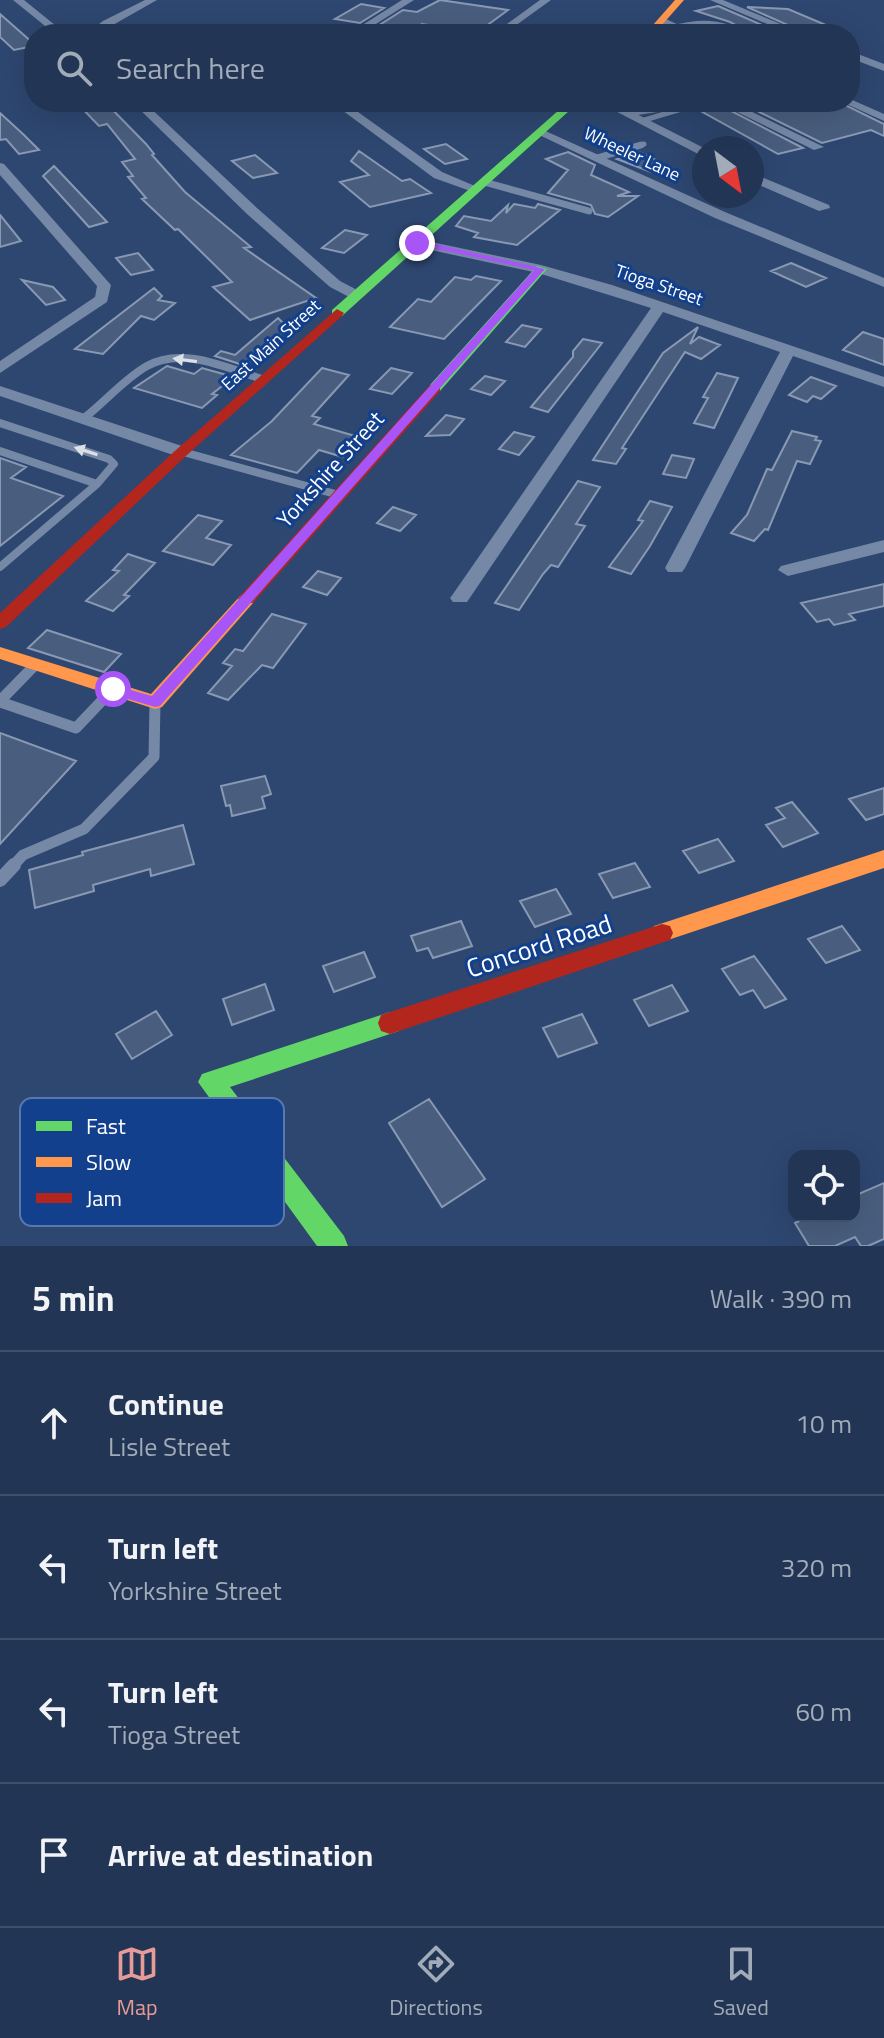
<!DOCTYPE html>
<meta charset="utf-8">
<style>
:root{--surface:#223554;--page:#2a3d5a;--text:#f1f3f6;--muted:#a2abb8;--line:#3f506b;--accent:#e69b98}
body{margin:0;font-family:"Titillium Web",sans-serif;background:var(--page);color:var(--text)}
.controls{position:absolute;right:24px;bottom:24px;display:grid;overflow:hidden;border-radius:16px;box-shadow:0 8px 32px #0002}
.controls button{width:72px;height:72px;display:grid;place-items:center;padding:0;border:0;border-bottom:2px solid var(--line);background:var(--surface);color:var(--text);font:40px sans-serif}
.compass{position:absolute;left:692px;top:136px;width:72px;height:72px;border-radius:50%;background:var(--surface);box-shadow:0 8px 32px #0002;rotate:148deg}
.stop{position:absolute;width:24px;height:24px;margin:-18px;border:6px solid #a855f7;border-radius:50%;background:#fff}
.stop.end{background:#a855f7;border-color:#fff;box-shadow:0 2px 8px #0008}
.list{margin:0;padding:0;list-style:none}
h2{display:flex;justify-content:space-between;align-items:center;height:104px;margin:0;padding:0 32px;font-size:34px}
h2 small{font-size:26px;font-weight:400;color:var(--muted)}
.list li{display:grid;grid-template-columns:52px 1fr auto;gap:24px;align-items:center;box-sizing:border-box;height:144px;padding:0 32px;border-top:2px solid var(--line)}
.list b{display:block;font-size:30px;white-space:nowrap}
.list p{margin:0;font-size:26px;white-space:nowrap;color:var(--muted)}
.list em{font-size:26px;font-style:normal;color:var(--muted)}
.icon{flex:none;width:44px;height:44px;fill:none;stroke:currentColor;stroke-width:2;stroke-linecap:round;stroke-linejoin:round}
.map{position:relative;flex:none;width:884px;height:1246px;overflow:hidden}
.search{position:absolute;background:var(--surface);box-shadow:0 8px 32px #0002;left:24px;right:24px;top:24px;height:88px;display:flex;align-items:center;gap:20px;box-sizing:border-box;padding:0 28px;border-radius:32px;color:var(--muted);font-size:30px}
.sheet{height:680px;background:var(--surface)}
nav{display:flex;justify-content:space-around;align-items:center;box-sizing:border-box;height:112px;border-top:2px solid var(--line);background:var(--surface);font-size:22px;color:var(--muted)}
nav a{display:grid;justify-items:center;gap:4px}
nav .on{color:var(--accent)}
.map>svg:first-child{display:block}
.building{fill:#495e7f;stroke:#8999b3;stroke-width:2}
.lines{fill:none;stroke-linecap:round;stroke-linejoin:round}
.lane-far4{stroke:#7588a5;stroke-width:5}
.lane-far3{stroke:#7588a5;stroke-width:7}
.lane-far2{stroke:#7588a5;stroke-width:8}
.lane-far1{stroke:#7588a5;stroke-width:11}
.lane{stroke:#7588a5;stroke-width:14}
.street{fill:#7588a5;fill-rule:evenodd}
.fast{fill:#63d668;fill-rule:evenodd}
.slow{fill:#ff974d;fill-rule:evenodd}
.jam{fill:#b3261e;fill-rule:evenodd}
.oneway{fill:#dce1e8}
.route{fill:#a855f7}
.labels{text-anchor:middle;stroke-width:6;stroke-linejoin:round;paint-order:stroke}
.far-street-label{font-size:18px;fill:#fff;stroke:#12408c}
.street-label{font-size:22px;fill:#fff;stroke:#12408c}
.near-street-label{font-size:26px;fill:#fff;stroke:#12408c}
.key{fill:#12408c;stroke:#5979ae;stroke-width:2}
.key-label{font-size:22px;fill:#fff}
</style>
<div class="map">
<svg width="884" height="1246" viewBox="0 0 884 1246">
<rect width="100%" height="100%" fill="#2e4770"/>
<path class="building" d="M440,0L508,10L478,32L422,24L410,31L378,26L403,10L417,12Z
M361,4L384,8L360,23L335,19Z
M718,6L783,34H752L730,22L696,11Z
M747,7L788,9L847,34H808Z
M0,14L34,44V46L14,50L0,37Z
M76,102H105L146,144L154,154L152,155L185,192L251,247L244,248L316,298L250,320L213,287L232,282L178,229L175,230L142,199L146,198L128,177L133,176L122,162L135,159L107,124L99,126Z
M710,102H714L803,148L778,154L699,110L708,106Z
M739,102H839L884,124V136L871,130L822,143Z
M0,113L24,135L39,150L19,154L6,139L0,140Z
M446,144L463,156L467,159L445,164L424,149Z
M359,151L402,181L410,179L431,193L370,207L340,182L369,175L351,161Z
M568,152L595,165L591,175L629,192L617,196H638L608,217L595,214L591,205L548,193L568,170L546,159Z
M639,152L656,160L651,172L617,159Z
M255,155L277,173L253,178L232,161Z
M54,166L107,222L89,227L43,176Z
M514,204L535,208L538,204L560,210L517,245L474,237L478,233L456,226L464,216L491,221L508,205L506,213Z
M0,215L21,241L0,247Z
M345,230L367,235L344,253L322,248Z
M138,253L153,270L131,275L116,258Z
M791,263L826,278L806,287L771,271Z
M476,276L501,281L444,339L390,327L418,299L431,302L455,277L471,280Z
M22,280L53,287L65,300L46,305Z
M154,288L162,296L158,300L175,303L154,320L141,316L103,354L75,349Z
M278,318L288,328L246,366L215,356L221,351L235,355Z
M522,325L541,329L525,347L506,342Z
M698,327L690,344L699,337L720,345L701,359L685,352L622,448L626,449L616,464L593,460L663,353Z
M863,332L884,339V365L843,350Z
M583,339L602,343L548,412L531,407L573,357V351Z
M167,366L194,374L202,368L234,377L212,394L217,395L202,408L134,388Z
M322,368L349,375L312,416L320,418L314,424L362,438L343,457L319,450L297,473L231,455L272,421Z
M391,368L412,373L392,394L370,389Z
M717,373L738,378L714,428L694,423L708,398L703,397Z
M485,376L505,381L491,395L471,389Z
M811,377L836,386L821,399L813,396L807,402L789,395Z
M446,415L464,419L450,435L426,436Z
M792,431L817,437L815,440L821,441L810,464L797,461L768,530L765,529L754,541L731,533L747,515L767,469L772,470Z
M514,432L534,437L519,455L499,449Z
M672,455L694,459L686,478L663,474Z
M0,458L26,467L11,478L63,496L0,546Z
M578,481L600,487L576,524L585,526L558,567L551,565L543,574L519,610L495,603Z
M650,501L672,507L650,546L631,574L609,567L643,521L638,520Z
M393,507L416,515L400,531L377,523Z
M198,515L222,521L206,538L231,545L213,565L163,551Z
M128,554L155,563L124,595L129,596L113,611L86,601L119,571L113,570Z
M318,571L341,578L327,595L303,587Z
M884,584V606L849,614L855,620L834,625L829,619L817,622L801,603Z
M272,614L306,624L273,668L262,665L228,700L208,693L232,666L223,663L235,649L243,651Z
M47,630L121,654L104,672L28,648Z
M0,733L76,761L0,844Z
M265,776L271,794L262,797L265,808L232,816L230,805L226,806L221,786Z
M884,788V814L866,820L849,799Z
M792,802L818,833L783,847L766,825L785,818L776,808Z
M183,825L194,864L151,876L150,869L93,885L94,891L35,908L29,870L83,855L82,852Z
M718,839L734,861L699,873L683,851Z
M635,863L650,887L613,898L599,874Z
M556,889L571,914L535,927L520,901Z
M461,921L472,946L433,958L428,948L417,951L411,936Z
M842,926L860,950L826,963L808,939Z
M364,952L375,977L334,992L323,966Z
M754,956L786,999L765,1008L753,990L740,995L722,969Z
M265,984L274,1010L232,1025L223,999Z
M672,985L688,1011L649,1026L634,1000Z
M156,1011L172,1035L132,1059L116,1034Z
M582,1014L597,1043L558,1057L543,1028Z
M429,1099L485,1179L442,1207L389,1123Z
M884,1183V1239L868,1246H861L855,1237L835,1246H809L795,1223L810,1216H854V1196Z"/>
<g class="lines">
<path class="lane-far4" d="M676,27C695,23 710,21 728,27L704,32L686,25
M627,114L688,105
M641,121L705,102
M634,147L644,144"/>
<path class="lane-far3" d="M597,158L641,145
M484,182L589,211"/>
<path class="lane-far2" d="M84,418C105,402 124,379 147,366C182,346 227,368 262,379
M0,423L109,459L114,464L97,484L0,451
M183,452L339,495
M0,567L97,484"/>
<path class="lane-far1" d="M0,701L35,665
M0,702L76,728L113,689
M12,867L23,855L84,829L154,757L155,702"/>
<path class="lane" d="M0,880L14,865"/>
<path class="street" d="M13,0H24L66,34H55Z
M145,0H157L97,34H86L103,21Z
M402,0H414L360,34H348Z
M540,0H551L504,34H493Z
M710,0H723L805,34H791Z
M660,19H666L698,34H685L660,23Z
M850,51L884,64V71L850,58Z
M850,99L884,114V121L842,102H850Z
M132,102H144L257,208L340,281L361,292V298H351L330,287L247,214Z
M331,102H344L442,172L482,189L476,193L434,178Z
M598,102H613L704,148V157Z
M717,102H732L824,147L814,150Z
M541,129L725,212L884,278V287L715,218L537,134V130Z
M0,163L4,164L111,285L107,302L0,373V361L95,297L97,286L0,175Z
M752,173L829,205L830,208L819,211L752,182Z
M417,239L541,265L612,285L884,377V387L793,356L685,568L682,572H668L665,568L780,352L663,312L467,602H453L450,598L453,594L651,308L538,273L412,246L410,243Z
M0,386L188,448L191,452L182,457L176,456L0,396Z
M884,540V552L788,576L778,570L781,566Z"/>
<path class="fast" d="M568,102H579L342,316H332V310Z
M537,266L547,269L440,391H430V385Z
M390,1012L399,1015L402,1023L399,1031L230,1087L344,1236L348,1246H317L198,1082L202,1074L211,1071Z"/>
<path class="slow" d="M675,0H684L654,34H645Z
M247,593L256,599L253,603L162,707L155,709L0,659V647L151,694L241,595Z
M884,850V868L662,942L654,940L651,933L654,926Z"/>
<path class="jam" d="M337,309L344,313L342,316L187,455L6,627L0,629V613L177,449Z
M435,384L440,385V391L253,603H241L238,599L241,595L430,385Z
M662,924L670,926L673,933L670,940L390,1034L381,1031L378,1023L381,1015L390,1012Z"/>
</g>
<defs><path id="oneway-solid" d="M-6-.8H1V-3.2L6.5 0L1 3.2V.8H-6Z" transform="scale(2)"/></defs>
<g class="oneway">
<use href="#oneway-solid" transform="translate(185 360) rotate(-172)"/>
<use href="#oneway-solid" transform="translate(86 451) rotate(-162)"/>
</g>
<path class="route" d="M417,240L545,269L160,706L155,707L108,693L106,689L113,685L152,696L534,270L414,244Z"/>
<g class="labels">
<g class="far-street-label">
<text transform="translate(632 154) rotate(25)" y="6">Wheeler Lane</text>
<text transform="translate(659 285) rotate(19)" y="6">Tioga Street</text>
<text transform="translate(271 345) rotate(-42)" y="6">East Main Street</text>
</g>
<g class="street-label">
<text transform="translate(330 469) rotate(-48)" y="8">Yorkshire Street</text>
</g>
<g class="near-street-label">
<text transform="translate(539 946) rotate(-18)" y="9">Concord Road</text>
</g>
</g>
<rect x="20" y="1098" width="264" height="128" rx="12" class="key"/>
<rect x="36" y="1121" width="36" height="10" fill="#63d668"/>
<rect x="36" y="1157" width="36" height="10" fill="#ff974d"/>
<rect x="36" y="1193" width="36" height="10" fill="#b3261e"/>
<g class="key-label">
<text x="86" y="1134">Fast</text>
<text x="86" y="1170">Slow</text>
<text x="86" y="1206">Jam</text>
</g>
</svg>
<div class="controls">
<button><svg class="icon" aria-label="locate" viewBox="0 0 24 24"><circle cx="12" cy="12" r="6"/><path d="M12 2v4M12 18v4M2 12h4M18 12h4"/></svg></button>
</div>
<svg class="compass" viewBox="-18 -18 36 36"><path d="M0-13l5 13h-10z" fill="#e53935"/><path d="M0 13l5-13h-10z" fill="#a2abb8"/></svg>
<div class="stop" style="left:113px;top:689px"></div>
<div class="stop end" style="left:417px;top:243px"></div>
<div class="search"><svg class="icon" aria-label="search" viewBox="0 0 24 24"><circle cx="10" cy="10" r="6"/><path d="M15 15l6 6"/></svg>Search here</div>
</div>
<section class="sheet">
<h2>5 min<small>Walk · 390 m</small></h2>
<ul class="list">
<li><svg class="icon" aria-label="ahead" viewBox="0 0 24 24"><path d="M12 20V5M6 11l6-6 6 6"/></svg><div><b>Continue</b><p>Lisle Street</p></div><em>10 m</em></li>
<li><svg class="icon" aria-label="left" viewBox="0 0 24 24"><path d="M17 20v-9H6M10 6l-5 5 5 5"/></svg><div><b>Turn left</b><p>Yorkshire Street</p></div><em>320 m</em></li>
<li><svg class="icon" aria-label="left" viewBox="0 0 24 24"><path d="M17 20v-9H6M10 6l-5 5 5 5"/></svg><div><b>Turn left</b><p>Tioga Street</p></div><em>60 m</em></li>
<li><svg class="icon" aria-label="arrive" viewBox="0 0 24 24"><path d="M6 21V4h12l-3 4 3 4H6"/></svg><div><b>Arrive at destination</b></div></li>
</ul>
</section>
<nav>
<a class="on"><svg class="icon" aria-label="map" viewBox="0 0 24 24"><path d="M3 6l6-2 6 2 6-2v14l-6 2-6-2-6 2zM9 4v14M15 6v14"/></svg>Map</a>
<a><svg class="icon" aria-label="directions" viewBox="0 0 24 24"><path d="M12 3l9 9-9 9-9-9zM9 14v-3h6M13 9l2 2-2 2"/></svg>Directions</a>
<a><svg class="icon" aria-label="saved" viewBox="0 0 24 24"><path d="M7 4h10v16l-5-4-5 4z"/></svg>Saved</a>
</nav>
